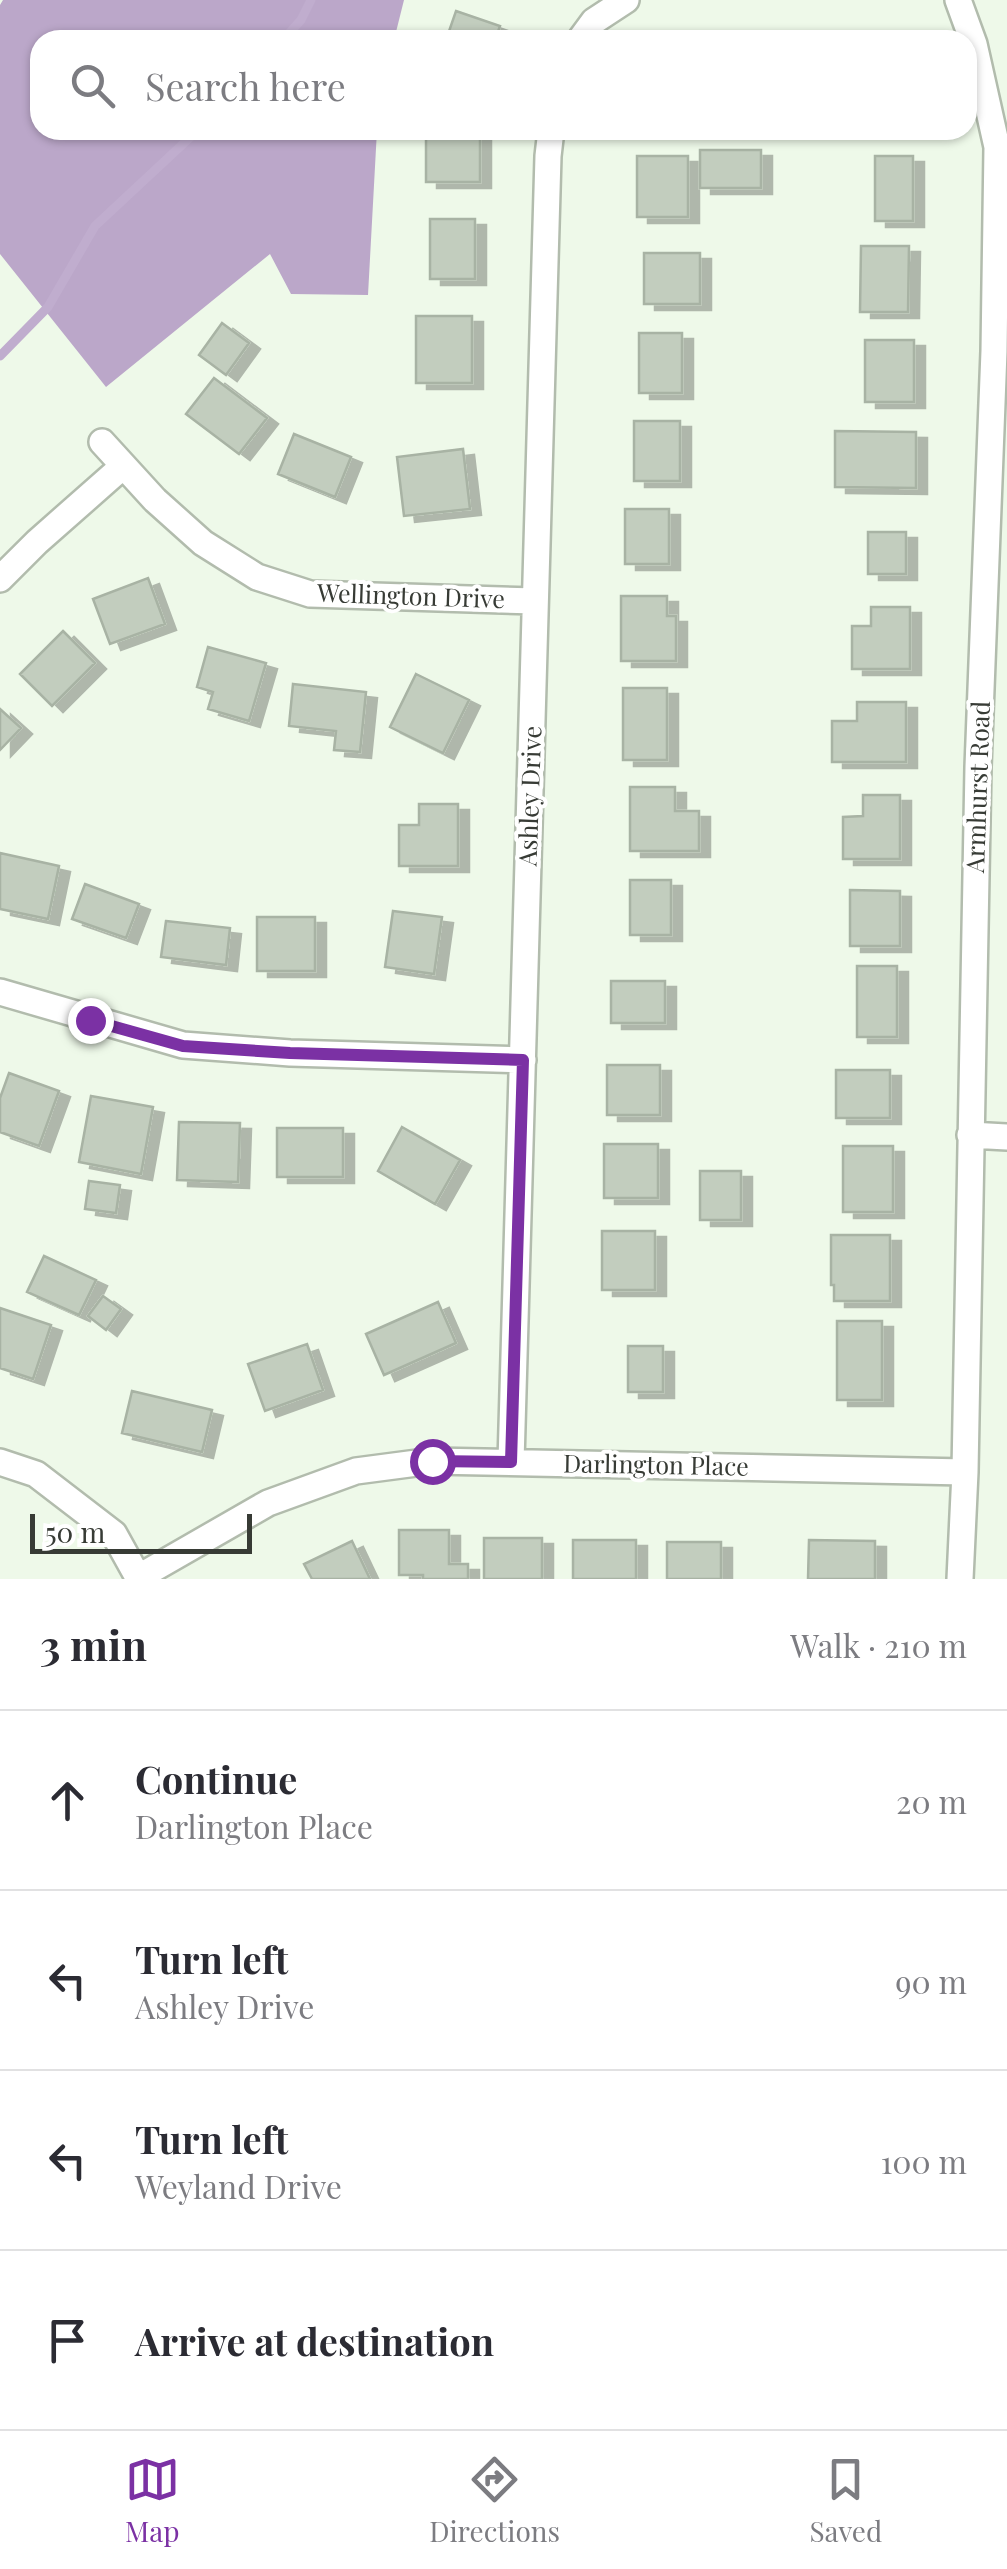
<!DOCTYPE html>
<meta charset="utf-8">
<style>
:root{--surface:#fff;--page:#f7f7f7;--text:#2b2b33;--muted:#7c7c81;--line:#e1e1e2;--accent:#7b31a4}
body{margin:0;font-family:"Playfair Display",serif;background:var(--page);color:var(--text)}
.scale{position:absolute;left:30px;bottom:25px;width:222px;box-sizing:border-box;padding-left:10px;border:5px solid #373b35;border-top:0;font-size:28px;line-height:35px;white-space:nowrap;color:#373b35;-webkit-text-stroke:8px #fff;paint-order:stroke}
.stop{position:absolute;width:30px;height:30px;margin:-22px;border:8px solid #7b31a4;border-radius:50%;background:#fff}
.stop.end{background:#7b31a4;border-color:#fff;box-shadow:0 2px 10px #0008}
.list{margin:0;padding:0;list-style:none}
h2{display:flex;justify-content:space-between;align-items:center;height:130px;margin:0;padding:0 40px;font-size:42px}
h2 small{font-size:32px;font-weight:400;color:var(--muted)}
.list li{display:grid;grid-template-columns:65px 1fr auto;gap:30px;align-items:center;box-sizing:border-box;height:180px;padding:0 40px;border-top:2px solid var(--line)}
.list b{display:block;font-size:38px;white-space:nowrap}
.list p{margin:0;font-size:32px;white-space:nowrap;color:var(--muted)}
.list em{font-size:32px;font-style:normal;color:var(--muted)}
.icon{flex:none;width:55px;height:55px;fill:none;stroke:currentColor;stroke-width:2;stroke-linecap:round;stroke-linejoin:round}
.map{position:relative;flex:none;width:1007px;height:1579px;overflow:hidden}
.search{position:absolute;background:var(--surface);box-shadow:0 2px 8px #0004;left:30px;right:30px;top:30px;height:110px;display:flex;align-items:center;gap:25px;box-sizing:border-box;padding:0 35px;border-radius:30px;color:var(--muted);font-size:38px}
.sheet{height:850px;background:var(--surface)}
nav{display:flex;justify-content:space-around;align-items:center;box-sizing:border-box;height:140px;border-top:2px solid var(--line);background:var(--surface);font-size:28px;color:var(--muted)}
nav a{display:grid;justify-items:center;gap:5px}
nav .on{color:var(--accent)}
.map>svg:first-child{display:block}
.forest{fill:#bba7c9}
.lines{fill:none;stroke-linecap:round;stroke-linejoin:round}
.stream{stroke:#c0adce;stroke-width:9}
.building{fill:#c2cdbe;stroke:#a8b3a4;stroke-width:2.5;filter:url(#shadow)}
.minor-casing{stroke:#b2bcad;stroke-width:30}
.minor{stroke:#fff;stroke-width:25}
.route{stroke:#7b31a4;stroke-width:12}
.labels{text-anchor:middle;stroke-width:8;stroke-linejoin:round;paint-order:stroke}
.street-label{font-size:25px;fill:#373b35;stroke:#fff}
</style>
<div class="map">
<svg width="1007" height="1579" viewBox="0 0 1007 1579">
<defs>
<filter id="shadow"><feDropShadow dx="11" dy="6" stdDeviation="0" flood-color="#0004"/></filter>
</defs>
<rect width="100%" height="100%" fill="#eef9e9"/>
<path class="forest" d="M3,0H404L394,40H40V130H377L368,295L291,294L270,254L106,387L0,254V5Z"/>
<g class="lines">
<path class="stream" d="M283,40L301,20L311,0
M0,356L48,307L95,226L198,130"/>
</g>
<path class="building" d="M456,11L500,26L495,40H446Z
M426,130H480V182H426Z
M700,150H761V188H700Z
M637,156H688V217H637Z
M875,156H913V221H875Z
M430,219H475V279H430Z
M861,246H909L908,312H860Z
M644,253H700V304H644Z
M416,316H472V383H416Z
M222,323L249,343L226,375L199,355Z
M639,333H682V393H639Z
M865,340H914V402H865Z
M214,378L267,418L239,454L186,414Z
M634,421H680V481H634Z
M835,431L916,432V488L835,487Z
M294,434L351,457L335,497L278,474Z
M463,449L470,509L404,516L397,457Z
M625,509H669V564H625Z
M868,532H906V574H868Z
M148,578L165,624L110,644L93,599Z
M621,596H667V616H676V661H621Z
M871,607H910V669H852V626H871Z
M63,631L95,663L52,706L20,674Z
M208,647L266,663L249,721L208,709L213,692L197,687Z
M416,674L469,700L443,753L390,727Z
M293,684L366,692L360,752L334,750L336,731L289,726Z
M623,688H667V760H623Z
M857,702H906V762H832V721H857Z
M0,709L21,728L0,750Z
M630,787H675V811H699V851H630Z
M863,795H900V859H843V817L863,816Z
M419,804H458V866H399V825H419Z
M0,853L59,866L48,919L0,909Z
M630,880H671V935H630Z
M85,884L139,904L126,938L72,919Z
M850,890L900,891V946H850Z
M393,911L442,917L434,974L385,967Z
M257,917H315V971H257Z
M166,921L230,928L226,965L161,957Z
M857,966H897V1037H857Z
M611,981H665V1023H611Z
M607,1065H660V1115H607Z
M836,1070H890V1118H836Z
M9,1073L59,1091L39,1146L0,1132V1098Z
M91,1096L153,1107L141,1174L79,1162Z
M179,1122L240,1123L238,1182L177,1180Z
M402,1127L460,1160L435,1204L378,1171Z
M277,1128H343V1177H277Z
M604,1144H658V1198H604Z
M843,1146H893V1212H843Z
M700,1171H741V1220H700Z
M89,1181L120,1185L116,1213L85,1209Z
M602,1231H655V1290H602Z
M831,1235H890V1301H834V1285H831Z
M44,1256L96,1280L79,1315L27,1292Z
M103,1296L121,1309L106,1330L88,1316Z
M438,1302L456,1343L384,1375L366,1334Z
M0,1308L51,1325L33,1379L0,1368Z
M837,1321H882V1400H837Z
M307,1344L323,1390L265,1411L248,1364Z
M628,1346H663V1392H628Z
M132,1391L212,1410L202,1452L122,1433Z
M399,1530H449V1564H468V1579H423V1575H399Z
M484,1538H542V1579H484Z
M573,1540H636V1579H573Z
M809,1540L875,1541V1579H808Z
M352,1541L370,1579H312L304,1564Z
M667,1542H721V1579H667Z"/>
<g class="lines">
<defs>
<path id="minor" d="M958,0L974,44L997,147L994,351L978,767L965,1472L960,1579
M580,40L594,21L626,0
M102,442L155,500L203,543L257,577L310,594L535,601
M0,579L37,542L122,467
M0,992L183,1045L290,1053L523,1060
M970,1135L1007,1137
M0,1462L36,1474L114,1534L139,1579
M511,1462L548,156L551,130
M139,1577L268,1503L356,1471L432,1461L965,1472"/>
</defs>
<use href="#minor" class="minor-casing"/>
<use href="#minor" class="minor"/>
</g>
<g class="lines">
<path class="route" d="M90,1020L183,1046L290,1053L523,1060L511,1462L432,1461"/>
</g>
<g class="labels">
<g class="street-label">
<text transform="translate(411 596) rotate(2)" y="9">Wellington Drive</text>
<text transform="translate(978 787) rotate(-88)" y="9">Armhurst Road</text>
<text transform="translate(530 796) rotate(-88)" y="9">Ashley Drive</text>
<text transform="translate(656 1465) rotate(1)" y="9">Darlington Place</text>
</g>
</g>
</svg>
<div class="scale">50 m</div>
<div class="stop" style="left:432px;top:1461px"></div>
<div class="stop end" style="left:90px;top:1020px"></div>
<div class="search"><svg class="icon" aria-label="search" viewBox="0 0 24 24"><circle cx="10" cy="10" r="6"/><path d="M15 15l6 6"/></svg>Search here</div>
</div>
<section class="sheet">
<h2>3 min<small>Walk · 210 m</small></h2>
<ul class="list">
<li><svg class="icon" aria-label="ahead" viewBox="0 0 24 24"><path d="M12 20V5M6 11l6-6 6 6"/></svg><div><b>Continue</b><p>Darlington Place</p></div><em>20 m</em></li>
<li><svg class="icon" aria-label="left" viewBox="0 0 24 24"><path d="M17 20v-9H6M10 6l-5 5 5 5"/></svg><div><b>Turn left</b><p>Ashley Drive</p></div><em>90 m</em></li>
<li><svg class="icon" aria-label="left" viewBox="0 0 24 24"><path d="M17 20v-9H6M10 6l-5 5 5 5"/></svg><div><b>Turn left</b><p>Weyland Drive</p></div><em>100 m</em></li>
<li><svg class="icon" aria-label="arrive" viewBox="0 0 24 24"><path d="M6 21V4h12l-3 4 3 4H6"/></svg><div><b>Arrive at destination</b></div></li>
</ul>
</section>
<nav>
<a class="on"><svg class="icon" aria-label="map" viewBox="0 0 24 24"><path d="M3 6l6-2 6 2 6-2v14l-6 2-6-2-6 2zM9 4v14M15 6v14"/></svg>Map</a>
<a><svg class="icon" aria-label="directions" viewBox="0 0 24 24"><path d="M12 3l9 9-9 9-9-9zM9 14v-3h6M13 9l2 2-2 2"/></svg>Directions</a>
<a><svg class="icon" aria-label="saved" viewBox="0 0 24 24"><path d="M7 4h10v16l-5-4-5 4z"/></svg>Saved</a>
</nav>
